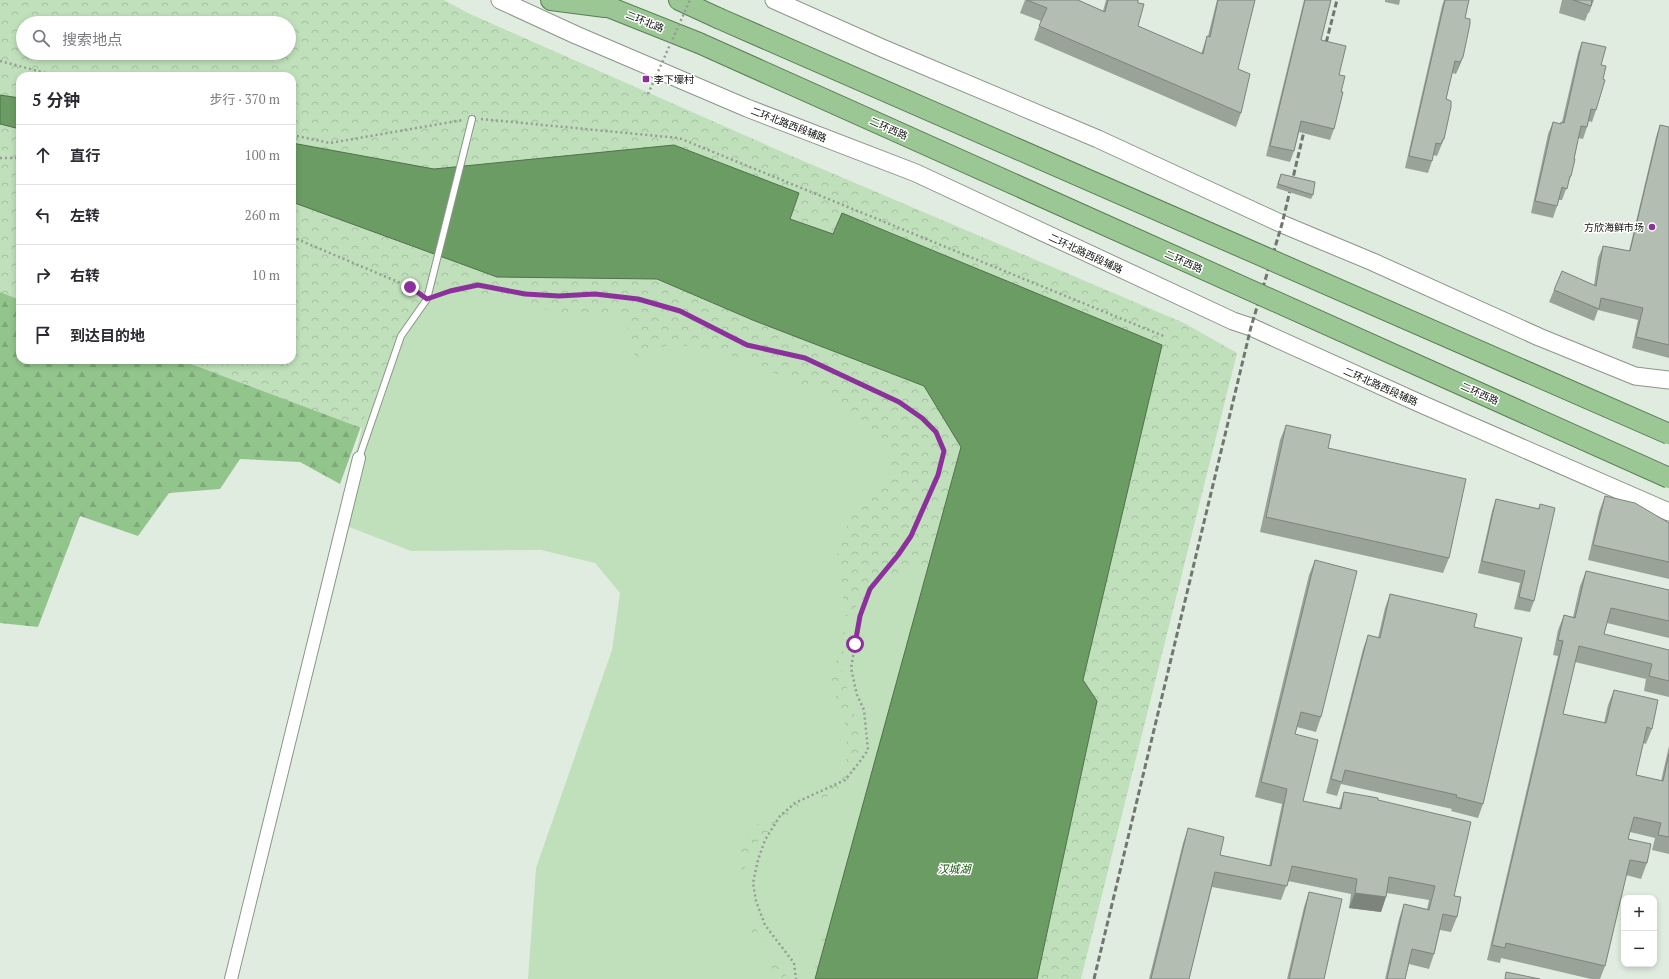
<!DOCTYPE html>
<html lang="zh">
<meta charset="utf-8">
<style>
:root{--surface:#fff;--page:#f2f2f3;--text:#2b2b33;--muted:#7c7c81;--line:#e1e1e2}
body{margin:0;font-family:"PT Serif","Noto Sans SC",serif;background:var(--page);color:var(--text)}
.controls{position:absolute;right:12px;bottom:12px;display:grid;overflow:hidden;border-radius:8px;box-shadow:0 2px 6px #0003}
.controls button{width:36px;height:36px;display:grid;place-items:center;padding:0;border:0;border-bottom:1px solid var(--line);background:var(--surface);color:var(--text);font:20px sans-serif}
.stop{position:absolute;width:12px;height:12px;margin:-9px;border:3px solid #8c319c;border-radius:50%;background:#fff}
.stop.end{background:#8c319c;border-color:#fff;box-shadow:0 1px 4px #0008}
.list{margin:0;padding:0;list-style:none}
h2{display:flex;justify-content:space-between;align-items:center;height:52px;margin:0;padding:0 16px;font-size:17px}
h2 small{font-size:13px;font-weight:400;color:var(--muted)}
.list li{display:grid;grid-template-columns:26px 1fr auto;gap:12px;align-items:center;box-sizing:border-box;height:60px;padding:0 16px;border-top:1px solid var(--line)}
.list b{display:block;font-size:15px;white-space:nowrap}
.list em{font-size:13px;font-style:normal;color:var(--muted)}
.icon{flex:none;width:22px;height:22px;fill:none;stroke:currentColor;stroke-width:2;stroke-linecap:round;stroke-linejoin:round}
.map{position:relative;flex:none;width:1669px;height:979px;overflow:hidden}
.search{position:absolute;background:var(--surface);box-shadow:0 2px 6px #0003;left:16px;top:16px;width:280px;height:44px;display:flex;align-items:center;gap:10px;box-sizing:border-box;padding:0 14px;border-radius:22px;color:var(--muted);font-size:15px}
.panel{position:absolute;background:var(--surface);box-shadow:0 2px 6px #0003;left:16px;top:72px;width:280px;height:292px;border-radius:12px}
.map>svg:first-child{display:block}
.forest{fill:url(#forest-firs)}
.park{fill:url(#park-crowns);fill-rule:evenodd}
.garden{fill:#c0e0bb;fill-rule:evenodd}
.water{fill:#6b9c64;stroke:#4f724a}
.lines{fill:none;stroke-linecap:round;stroke-linejoin:round}
.service-casing{stroke:#8b9589;stroke-width:8}
.minor-casing{stroke:#8b9589;stroke-width:14}
.secondary-casing{stroke:#8b9589;stroke-width:19}
.trunk-casing{stroke:#587e54;stroke-width:22}
.path{stroke:#949c93;stroke-width:2.5;stroke-dasharray:2 3;stroke-linecap:butt}
.service{stroke:#fff;stroke-width:6}
.minor{stroke:#fff;stroke-width:12}
.secondary{stroke:#fff;stroke-width:17}
.trunk{stroke:#9ac794;stroke-width:20}
.rail{stroke:#70776f;stroke-width:3;stroke-dasharray:6 3;stroke-linecap:butt}
.trunk-bridge-casing{stroke:#587e54;stroke-width:22;stroke-linecap:butt}
.path-bridge{stroke:#949c93;stroke-width:2.5;stroke-dasharray:2 3;stroke-linecap:butt}
.trunk-bridge{stroke:#9ac794;stroke-width:20}
.wall{fill:#9aa398}
.shaded-wall{fill:#7d847c}
.building{fill:#b3bdb1;stroke:#7d847c}
.route{stroke:#8c319c;stroke-width:5}
.poi-dot{fill:#8c319c;stroke:#fff;stroke-width:1.5}
.labels{text-anchor:middle;stroke-width:3;stroke-linejoin:round;paint-order:stroke}
.street-label{font-size:10px;fill:#0d100c;stroke:#fff}
.poi-label{font-size:10px;fill:#0d100c;stroke:#fff;text-anchor:start}
.water-label{font-size:11px;font-style:italic;fill:#125707;stroke:#fff}
</style>
<div class="map">
<svg width="1669" height="979" viewBox="0 0 1669 979">
<defs>
<pattern id="forest-firs" width="22" height="20" patternUnits="userSpaceOnUse"><rect width="22" height="20" fill="#92c58b"/><path d="M5 1l3.5 6h-7zM16 11l3.5 6h-7z" fill="#7da877"/></pattern>
<pattern id="park-crowns" width="20" height="18" patternUnits="userSpaceOnUse"><rect width="20" height="18" fill="#c0e0bb"/><path d="M2 6a3 3 0 1 1 6 0M12 15a3 3 0 1 1 6 0" fill="none" stroke="#a4bfa0"/></pattern>
</defs>
<rect width="100%" height="100%" fill="#e1ece0"/>
<path class="forest" d="M0,178L20,182V360H292L405,305L340,484L300,462L240,459L220,489L169,493L138,536L80,516L38,627L0,623Z"/>
<path class="park" d="M0,0H444L470,14L787,154L1184,323L1237,353L1081,979H630L652,537L180,360H292V76H20V300L0,292ZM23,23H289V53H23Z"/>
<path class="garden" d="M463,292L516,299L563,315L624,314L635,358L673,343L735,357L834,397L867,424L894,457L887,477L854,505L837,555L846,618L883,575L906,578L914,562L932,566L874,795L822,941L812,979H789L769,956L775,979H528L536,868L612,650L620,593L595,563L541,550L411,551L339,523L366,411L423,296ZM846,622L842,670L862,743L847,787L782,818L754,845L742,875L738,858L750,828L822,790L846,767L847,730L831,683ZM751,918L768,953L745,930Z"/>
<path class="water" d="M0,95L20,98V129L0,124Z
M292,143L434,169L674,145L799,193L790,219L833,234L842,213L1162,345L1083,680L1097,701L1037,979H815L961,447L924,386L755,321L657,279L497,277L292,202Z"/>
<g class="lines">
<defs>
<path id="service" d="M359,458L401,336L427,299L472,119"/>
<path id="minor" d="M231,979L359,458"/>
<path id="secondary" d="M500,0L576,35L747,108L916,173L1233,321L1251,327L1419,403L1669,512
M774,0L882,48L1098,139L1282,224L1373,262L1539,337L1635,376L1669,380"/>
<path id="trunk" d="M551,0L605,7
M591,0L699,43
M679,0L718,18"/>
</defs>
<use href="#service" class="service-casing"/>
<use href="#minor" class="minor-casing"/>
<use href="#secondary" class="secondary-casing"/>
<use href="#trunk" class="trunk-casing"/>
<path class="path" d="M0,61L57,76
M481,119L679,138L1166,337
M292,135L330,143L463,120
M0,158H20
M292,237L410,287L418,293
M438,295L478,285L525,294L559,296L595,294L639,299L679,311L747,345L805,358L899,401L922,418L936,432L944,451L938,475L911,536L898,555L870,589L860,616L851,668L857,695L864,710L868,750L858,764L845,780L795,803L780,816L765,840L758,860L753,883L756,901L765,925L794,963L796,979"/>
<use href="#service" class="service"/>
<use href="#minor" class="minor"/>
<use href="#secondary" class="secondary"/>
<use href="#trunk" class="trunk"/>
<path class="rail" d="M1324,51L1337,0
M1094,979L1251,327L1282,224L1306,123"/>
<defs>
<path id="trunk-bridge" d="M718,18L1669,434
M699,43L1669,478"/>
</defs>
<use href="#trunk-bridge" class="trunk-bridge-casing"/>
<path class="path-bridge" d="M648,94L690,0"/>
<use href="#trunk-bridge" class="trunk-bridge"/>
</g>
<path class="wall" d="M1025,0H1078L1103,11L1106,0H1138V26L1201,54L1207,36H1208L1217,0H1255L1238,69L1241,113L1236,127L1034,40L1041,21L1020,13Z
M1304,0H1331L1321,40L1339,75L1341,92L1334,129L1330,140L1299,132L1294,151L1290,162L1266,156Z
M1385,0H1400L1399,5L1385,2Z
M1444,0H1469L1465,18L1463,57L1456,74L1452,73L1446,99L1444,139L1437,156L1433,155L1432,161L1428,173L1405,168L1442,6Z
M1562,0H1594L1589,13H1588L1585,21L1559,13Z
M1582,42L1601,65L1596,110L1592,122L1588,121L1587,127L1583,139L1578,138L1574,159L1571,176L1562,200H1559L1553,218L1531,213L1548,134L1553,122L1560,124L1562,122L1578,53Z
M1660,125L1669,127V358L1632,348L1638,320L1598,310L1594,321L1549,302L1554,290L1594,285L1598,258L1603,246L1629,251L1656,137Z
M1281,174L1313,195L1311,199L1276,188Z
M1286,425L1328,448L1449,558L1443,573L1260,532L1280,440Z
M1605,496L1669,523V579L1588,560L1599,512Z
M1496,499L1538,509L1540,504L1534,601L1530,612L1514,609L1520,583L1478,573L1492,511Z
M1315,560L1321,717L1316,732L1297,727L1295,734L1303,801L1339,808L1344,792L1378,800L1454,896L1457,917L1451,932L1440,930L1434,954L1429,969L1409,964L1405,979H1385L1399,919L1404,904L1427,909L1429,900L1387,893L1381,912L1349,908L1351,894L1288,881L1281,900L1212,887L1189,979H1149L1183,843L1188,828L1220,855L1269,866L1282,804L1255,797L1309,575Z
M1586,571L1669,590V638L1607,623L1604,634L1669,650V697L1644,691L1646,679L1575,662L1563,714L1604,723L1608,705L1614,690L1652,729L1646,744L1643,743L1636,775L1661,781L1669,746V854L1652,850L1655,838L1630,832L1628,839L1647,863L1641,879L1626,875L1605,966L1600,979H1591L1501,958L1500,963L1487,960L1558,656L1553,655L1558,630L1564,615L1573,617L1580,586Z
M1390,594L1474,627L1483,804L1478,818L1451,811L1452,809L1341,784L1337,796L1326,793L1363,649L1368,635L1378,638L1385,608Z
M1309,892L1324,979H1287L1304,907Z"/>
<path class="shaded-wall" d="M1463,57L1458,69L1456,74L1460,62Z
M1355,893L1386,897L1381,912L1349,908Z"/>
<path class="building" d="M1027,0H1078L1105,12L1108,0H1138V3L1144,4L1138,26L1203,54L1207,36L1210,37L1218,0H1255L1238,69L1250,74L1241,113L1039,26L1047,8Z
M1305,0H1331L1321,40L1346,46L1339,75L1345,76L1341,92H1343L1334,129L1301,121L1294,151L1270,146Z
M1445,0H1469L1465,18L1470,19V24L1463,57L1460,62L1455,61L1446,99L1451,101V107L1444,139H1443L1441,144L1436,143L1432,161L1409,156Z
M1573,0H1592L1591,6Z
M1582,42L1606,47L1601,65L1606,66L1603,79L1605,80L1596,110L1591,109L1587,127L1581,126L1574,159H1575L1571,176H1570L1567,189L1562,187L1557,206L1535,201L1553,122L1561,124V122L1564,123Z
M1660,125L1669,127V345L1636,337L1643,308L1601,298L1599,309L1554,290L1562,271L1596,286L1603,246L1630,251Z
M1281,174L1315,182L1313,195L1278,184Z
M1286,425L1331,435L1328,448L1466,479L1449,558L1266,517Z
M1605,496L1635,503L1669,523V562L1593,545Z
M1496,499L1539,509L1540,504L1555,508L1534,601L1519,597L1525,571L1482,561Z
M1315,560L1357,571L1321,717L1301,712L1295,734L1318,740L1303,801L1341,809L1344,792L1378,798V800L1471,822L1454,896L1461,897L1457,917L1443,914L1434,954L1412,949L1405,979H1387L1404,904L1429,910L1435,886L1389,877L1386,897L1355,893L1357,879L1292,866L1287,886L1215,872L1189,979H1151L1188,828L1224,837L1220,855L1271,866L1287,789L1261,782Z
M1586,571L1669,590V621L1611,608L1604,634L1669,650V681L1649,676L1652,664L1579,646L1563,714L1606,723L1614,690L1658,700L1652,729L1647,727L1636,775L1663,781L1669,754V837L1658,835L1661,823L1634,817L1628,839L1651,844L1647,863L1630,860L1605,966L1506,943L1505,948L1492,945L1563,641L1558,640L1564,615L1575,618Z
M1390,594L1477,614L1474,627L1522,638L1483,804L1456,797L1457,795L1345,770L1342,782L1331,779L1368,635L1380,638Z
M1309,892L1342,899L1324,979H1289Z
M1506,972L1540,979H1505Z"/>
<g class="lines">
<path class="route" d="M410,287L427,299L450,291L478,285L525,294L559,296L595,294L638,299L680,311L747,345L805,358L899,402L922,418L936,432L944,451L938,475L911,536L898,555L870,589L860,616L855,644"/>
</g>
<g class="poi-dot">
<rect x="642" y="75" width="8" height="8" rx="2"/>
<circle cx="1652" cy="227" r="4"/>
</g>
<g class="labels">
<g class="street-label">
<text transform="translate(645 21) rotate(22)" y="4">二环北路</text>
<text transform="translate(789 124) rotate(21)" y="4">二环北路西段辅路</text>
<text transform="translate(889 128) rotate(24)" y="4">二环西路</text>
<text transform="translate(1086 253) rotate(25)" y="4">二环北路西段辅路</text>
<text transform="translate(1184 261) rotate(24)" y="4">二环西路</text>
<text transform="translate(1381 386) rotate(24)" y="4">二环北路西段辅路</text>
<text transform="translate(1480 393) rotate(24)" y="4">二环西路</text>
</g>
<g class="poi-label">
<text x="654" y="83">李下壕村</text>
<text x="1644" y="231" text-anchor="end">方欣海鲜市场</text>
</g>
<g class="water-label">
<text x="954" y="873">汉城湖</text>
</g>
</g>
</svg>
<div class="controls">
<button>+</button>
<button>−</button>
</div>
<div class="stop" style="left:855px;top:644px"></div>
<div class="stop end" style="left:410px;top:287px"></div>
<div class="search"><svg class="icon" aria-label="search" viewBox="0 0 24 24"><circle cx="10" cy="10" r="6"/><path d="M15 15l6 6"/></svg>搜索地点</div>
<section class="panel">
<h2>5 分钟<small>步行 · 370 m</small></h2>
<ul class="list">
<li><svg class="icon" aria-label="ahead" viewBox="0 0 24 24"><path d="M12 20V5M6 11l6-6 6 6"/></svg><div><b>直行</b></div><em>100 m</em></li>
<li><svg class="icon" aria-label="left" viewBox="0 0 24 24"><path d="M17 20v-9H6M10 6l-5 5 5 5"/></svg><div><b>左转</b></div><em>260 m</em></li>
<li><svg class="icon" aria-label="right" viewBox="0 0 24 24"><path d="M7 20v-9h11M14 6l5 5-5 5"/></svg><div><b>右转</b></div><em>10 m</em></li>
<li><svg class="icon" aria-label="arrive" viewBox="0 0 24 24"><path d="M6 21V4h12l-3 4 3 4H6"/></svg><div><b>到达目的地</b></div></li>
</ul>
</section>
</div>
